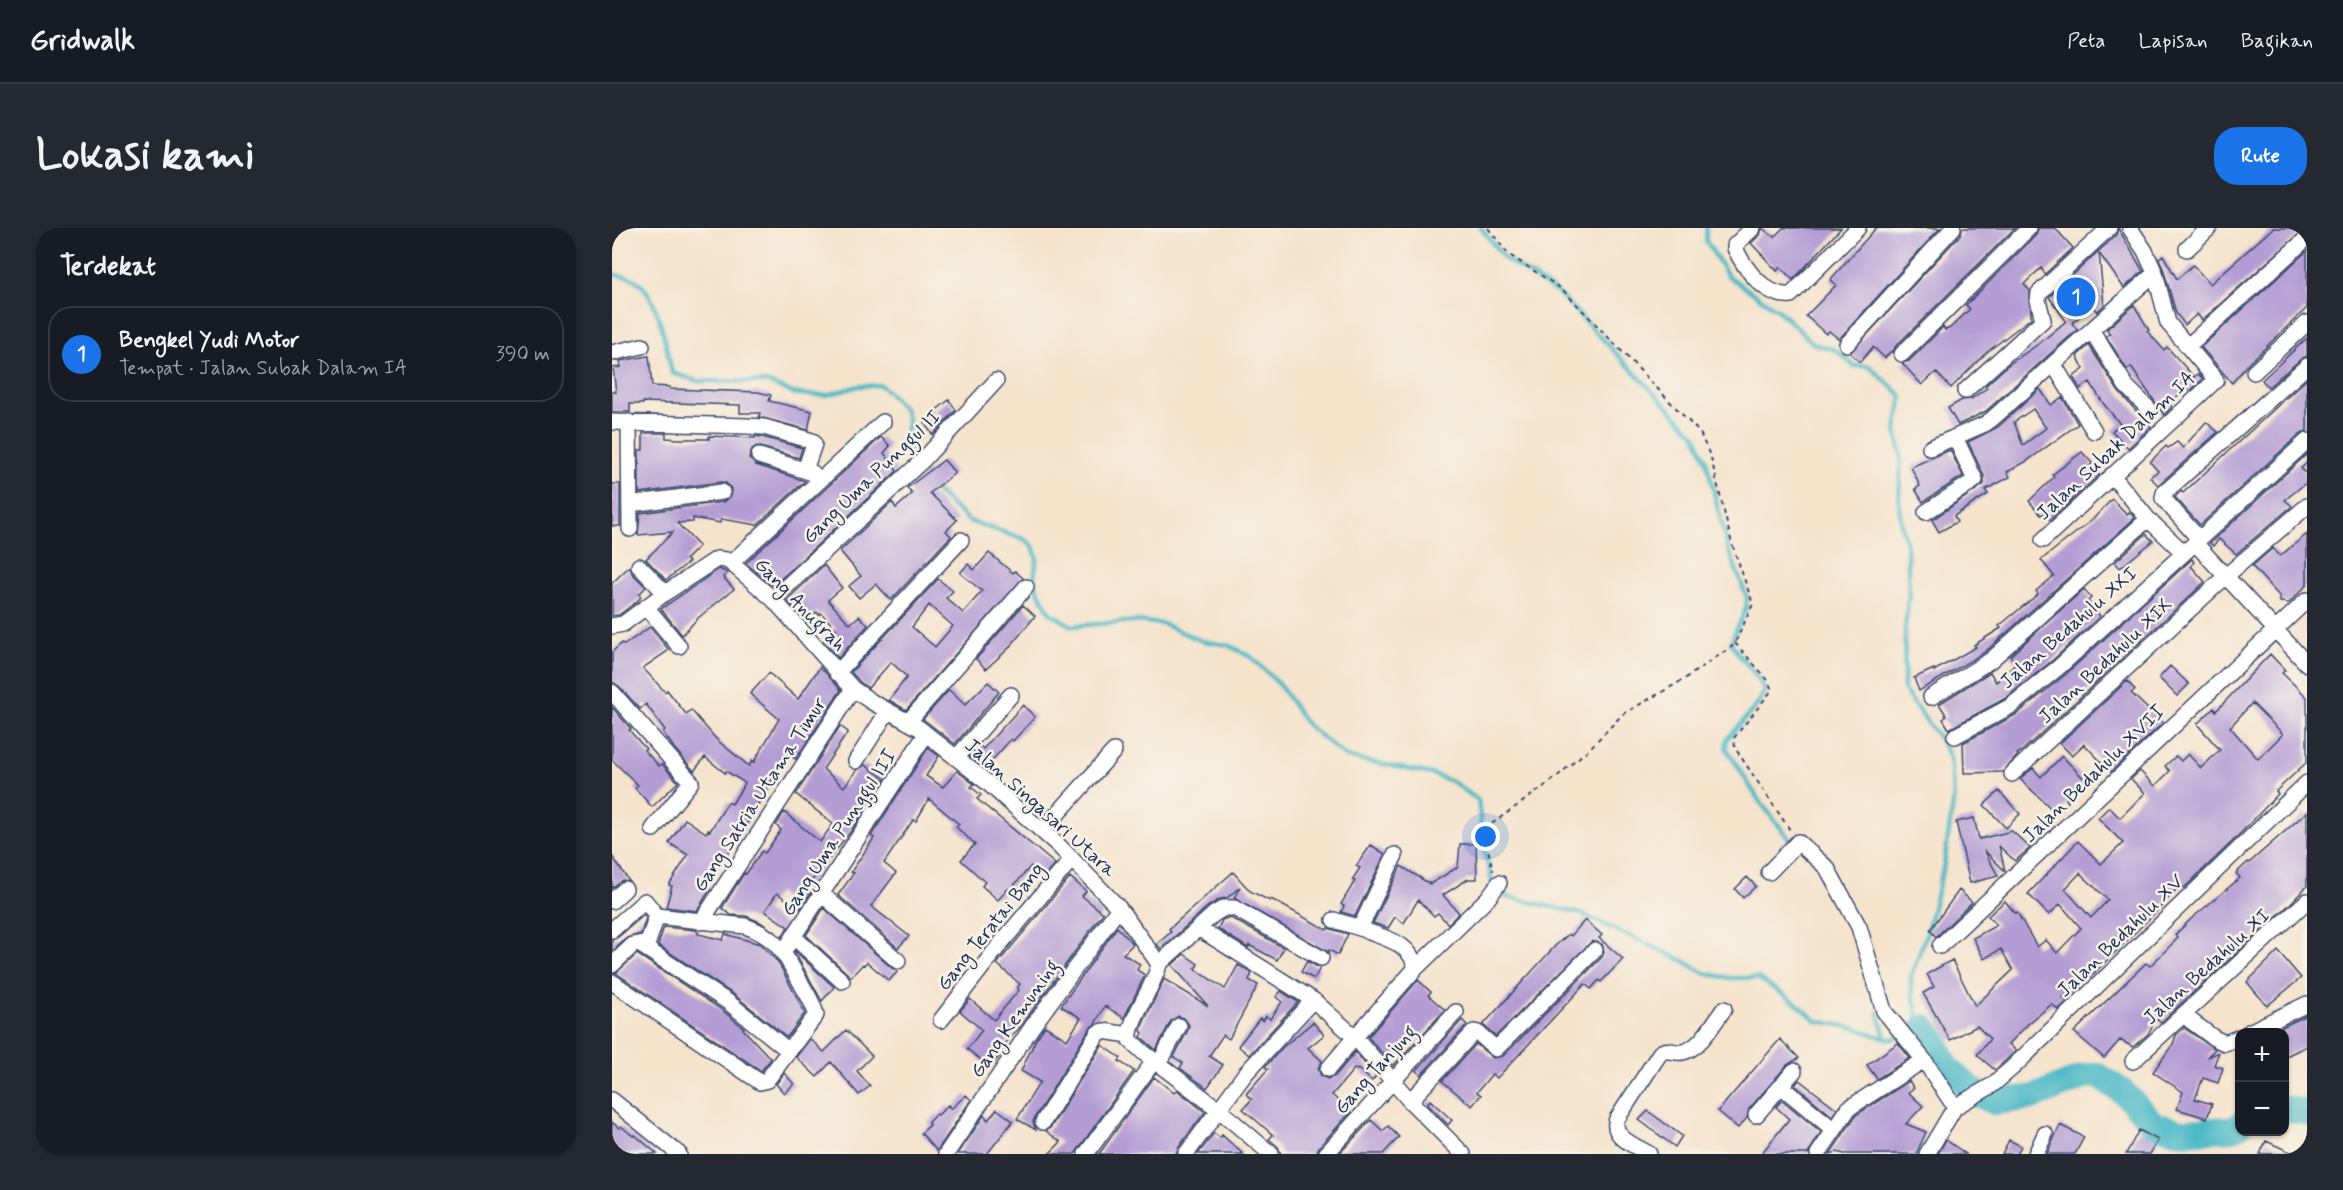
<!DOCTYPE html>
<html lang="id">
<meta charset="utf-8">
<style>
:root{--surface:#171b24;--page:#242831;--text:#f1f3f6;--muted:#9ea1a6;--line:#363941;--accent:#1a73e8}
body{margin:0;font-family:Mynerve,sans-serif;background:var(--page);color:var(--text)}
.controls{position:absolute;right:18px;bottom:18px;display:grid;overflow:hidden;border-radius:12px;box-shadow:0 2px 4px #0004}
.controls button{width:54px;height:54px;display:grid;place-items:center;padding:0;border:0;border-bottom:2px solid var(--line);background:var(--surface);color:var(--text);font:30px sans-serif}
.you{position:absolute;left:874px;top:609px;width:21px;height:21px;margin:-15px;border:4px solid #fff;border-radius:50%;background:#1a73e8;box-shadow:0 0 0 9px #1a73e833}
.badge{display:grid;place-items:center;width:39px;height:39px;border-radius:50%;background:var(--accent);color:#fff;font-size:20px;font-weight:700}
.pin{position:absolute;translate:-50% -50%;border:3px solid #fff;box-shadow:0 2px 6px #0006}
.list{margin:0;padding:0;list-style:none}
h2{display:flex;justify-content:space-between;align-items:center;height:78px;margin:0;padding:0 24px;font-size:26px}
h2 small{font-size:20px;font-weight:400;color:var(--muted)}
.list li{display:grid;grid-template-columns:39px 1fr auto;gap:18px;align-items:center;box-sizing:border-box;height:96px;margin:0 12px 12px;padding:0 12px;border:2px solid var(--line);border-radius:24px}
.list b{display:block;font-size:22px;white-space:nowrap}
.list p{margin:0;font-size:20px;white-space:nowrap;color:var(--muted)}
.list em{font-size:20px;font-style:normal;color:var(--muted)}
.map{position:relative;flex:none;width:1695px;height:926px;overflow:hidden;border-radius:24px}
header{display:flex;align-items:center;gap:36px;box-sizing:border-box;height:84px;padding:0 30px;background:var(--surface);border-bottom:2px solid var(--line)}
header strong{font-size:28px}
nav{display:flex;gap:33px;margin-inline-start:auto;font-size:21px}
.intro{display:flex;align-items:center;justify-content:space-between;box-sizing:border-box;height:144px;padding:0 36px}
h1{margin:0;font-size:42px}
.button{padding:15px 27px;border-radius:24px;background:var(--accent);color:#fff;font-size:21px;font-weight:700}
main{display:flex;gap:36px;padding:0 36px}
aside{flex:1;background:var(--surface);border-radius:24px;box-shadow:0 2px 4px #0004}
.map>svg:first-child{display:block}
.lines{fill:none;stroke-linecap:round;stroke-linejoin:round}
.stream{stroke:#4cb9c6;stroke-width:4.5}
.river{stroke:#4cb9c6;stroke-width:26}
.building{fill:#b49dd4;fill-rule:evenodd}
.minor-casing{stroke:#3c4a6e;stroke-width:18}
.path{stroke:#3c4a6e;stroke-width:2;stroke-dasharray:4.5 4.5;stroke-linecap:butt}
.minor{stroke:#fff;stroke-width:15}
.labels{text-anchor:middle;stroke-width:5;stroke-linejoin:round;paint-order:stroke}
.street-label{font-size:20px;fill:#1b2f5e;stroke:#f7f3e8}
</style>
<header>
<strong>Gridwalk</strong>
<nav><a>Peta</a><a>Lapisan</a><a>Bagikan</a></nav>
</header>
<div class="intro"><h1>Lokasi kami</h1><a class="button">Rute</a></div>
<main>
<aside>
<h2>Terdekat<small></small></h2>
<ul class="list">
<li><span class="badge">1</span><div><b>Bengkel Yudi Motor</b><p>Tempat · Jalan Subak Dalam IA</p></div><em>390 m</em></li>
</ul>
</aside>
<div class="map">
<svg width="1695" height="926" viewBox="0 0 1695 926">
<rect width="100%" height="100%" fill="#f7f3e8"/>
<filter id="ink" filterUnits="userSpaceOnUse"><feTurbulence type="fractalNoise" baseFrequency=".0167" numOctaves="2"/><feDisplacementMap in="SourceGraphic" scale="12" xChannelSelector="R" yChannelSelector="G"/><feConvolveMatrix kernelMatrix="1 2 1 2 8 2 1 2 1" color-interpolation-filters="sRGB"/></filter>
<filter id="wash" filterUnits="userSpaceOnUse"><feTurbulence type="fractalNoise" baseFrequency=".008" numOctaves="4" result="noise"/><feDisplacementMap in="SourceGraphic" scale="24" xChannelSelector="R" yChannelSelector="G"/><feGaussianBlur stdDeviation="1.35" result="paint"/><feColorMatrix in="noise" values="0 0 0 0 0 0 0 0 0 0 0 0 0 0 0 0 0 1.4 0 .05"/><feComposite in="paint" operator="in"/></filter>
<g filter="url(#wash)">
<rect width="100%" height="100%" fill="#f5e3cc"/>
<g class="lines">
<path class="stream" d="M869,0L892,30L946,65L1084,208L1094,232L1115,317L1135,370L1134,380L1119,414C1127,432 1145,443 1153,463L1146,476L1115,511L1114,520L1146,571L1182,617
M0,46C7,48 17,48 23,52C47,66 54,120 60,145L86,153L155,154L181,165L195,167H215L247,158L269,157L293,182L296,194L293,213L297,225L315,250
M320,257L326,265L357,293L412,311L421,318L425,330L422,349L425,361L438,385L460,398L524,393L551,396L590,413L616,417L639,429L667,456L694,496L734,529L820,546L841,554L866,572L871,616L880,655L891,668L967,685L1070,732L1092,745L1118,750H1146L1184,775L1205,793L1243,800L1268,809L1280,811L1312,799L1306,789L1299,758V748L1314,707L1332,637L1342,569L1338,529L1329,513L1292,462L1293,400L1297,364L1295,319L1289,295L1287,275L1289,226L1284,202L1290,168L1257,138H1242L1224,122L1202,116L1166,82L1116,48L1094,13V0
M1266,784L1273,809"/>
<path class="river" d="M1312,799L1323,813L1336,841L1369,868L1382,874L1422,869L1469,850L1485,847L1511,864L1543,897L1571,904L1620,901L1628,897
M1672,880L1695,885"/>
</g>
<g id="blocks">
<path class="building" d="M1150,0L1162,9L1171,0H1229L1181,52L1168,39L1165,43L1139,15L1148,7Z
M1264,0H1328L1227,111L1217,103L1214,106L1194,88L1224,57L1218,52Z
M1351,0H1403L1283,119L1281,125L1279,123L1273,130L1261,119L1248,134L1238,125L1348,7Z
M1426,0H1443L1461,20L1433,46L1429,40L1412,56L1418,63L1419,90L1375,124L1339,160L1324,144L1310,157L1290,135L1297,133L1331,99L1333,102L1338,100L1358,81L1354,77L1424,7Z
M1506,0L1531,43L1512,60L1487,25L1492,77L1485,84L1481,78L1460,95L1465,102L1374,183L1346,197L1336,180L1350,172L1359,171L1375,160L1373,158L1396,137L1428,115L1454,93L1437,69L1504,7Z
M1661,0H1694L1590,92L1585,86L1573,97L1564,85L1552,43L1547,30L1551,27L1565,51L1581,37L1598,56Z
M1695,23V80L1635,137L1620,155L1589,119Z
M1522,77L1537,102L1535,103L1552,122L1555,119L1582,149L1586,146L1591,151L1578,163L1575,160L1557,175L1560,179L1552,187L1519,139L1515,142L1494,108L1498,106L1495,101Z
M1695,110V128L1689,131L1656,159L1650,152Z
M1477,117L1506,163L1539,199L1516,220L1500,203L1508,196L1491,175L1478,154L1468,161L1461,149L1472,141L1465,128Z
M37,128L40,158L58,159V161L146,164L159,167L157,173L200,183L196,202L147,189L148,185H128V177L31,174V176H18V184H0V164H4L1,140L9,139L8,133Z
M1695,151V203L1688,206L1588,297L1563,269L1569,263L1571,265Z
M1428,161L1439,177L1450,169L1466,196L1415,233L1395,244L1398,249L1373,262L1376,266L1342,288L1345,294L1327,304L1320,292L1372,256V248L1356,214L1386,199ZM1421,181L1434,200L1411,217L1402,194Z
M337,172L344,182L321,207L312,195L325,185L323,183Z
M1594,194L1606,204L1546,257L1538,249L1546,243L1538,234L1554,218L1556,220L1565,214L1571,220Z
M31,205H54V210L67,211H97V208L143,210V208L150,209L190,220L187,230L145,218L140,221L137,230L144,237L193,253L145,297L109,291L108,295L81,290V294L65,295L87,318L74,331L77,334L54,352L34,331L61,304L26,307L28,285L111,274L119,268L120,262L114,255L109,254L27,265V222H31Z
M269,209L278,218L272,225L285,243L161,358L134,335Z
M1338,222L1351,248L1311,274L1303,261L1308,258L1299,239Z
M1470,224L1480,235L1478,238L1487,247L1438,292L1432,285L1429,287L1417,273L1442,249L1440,247Z
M1695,226V235L1689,240L1695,247V254L1673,272L1680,278L1624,326L1607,311L1601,318L1598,315Z
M332,232L343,245L318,265L345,292L334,303L339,308L279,372L264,356L247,370L237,358L249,348L228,323L280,274L284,280L300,266L295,260Z
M0,256H8V298H0Z
M1500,271L1515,286L1517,284L1523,290L1373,424L1307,463L1302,450L1322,441V443L1364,419L1362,417L1389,400L1387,398L1399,388L1426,366L1424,363L1442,348L1429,332L1480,292Z
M1534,306L1541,313L1508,340L1503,334Z
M1695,306V357L1677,375L1668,374V369L1640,338L1661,320L1668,328Z
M377,325L401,345L403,343L411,350L294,482L277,472L295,449L279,434L256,460L248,454L239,444L326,351L341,363L334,370L351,385L370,363L348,345L356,336L362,342ZM317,377L341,398L323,419L300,399Z
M1580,331L1582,334L1579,338L1593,354L1410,523L1405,526L1406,527L1391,544L1352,545L1351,515L1405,486L1454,446Z
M212,337L230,360L216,372L238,396L247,388L256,397L226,430L211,413L224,401L209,385L207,387L205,384L194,393L175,372Z
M18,338L20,345L34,359L27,366L29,369L24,374L7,387L0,388V355Z
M107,341L116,345L111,349L122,361L86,390L70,407L49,381Z
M1472,361L1479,370L1476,373L1488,388L1441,432L1394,470L1337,501L1331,491L1334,489L1333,485L1327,476L1378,444L1384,454L1405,435L1398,428Z
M411,377L423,388L397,420L374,441L364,431Z
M38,399L57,422L31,440L53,464L55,462L74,486L79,482L105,512L137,538L140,533L142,534L167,491L138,466L157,445L186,471L208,439L229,462L184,531L175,526L123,616L122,615L114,629L112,628L93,658L98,661L85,683L54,679L60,658L57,657L76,627L57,615L73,591L94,605L96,602L98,603L116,574L120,576L133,555L114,543L113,545L93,529L82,543L62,520L51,504L53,502L34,476L28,481L7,458L0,454V424L10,415L12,417Z
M1658,426L1673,442L1670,445L1695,469V534L1664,563L1666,566L1622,612L1572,660L1568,657L1544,684L1477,750L1474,747L1451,770L1455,774L1446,782L1440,776L1416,796L1397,816L1404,823L1383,842L1365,827L1378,811L1365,798L1338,812L1311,765L1322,759L1315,746L1340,732L1363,778L1401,742L1389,721L1372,731L1361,710L1385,697L1376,688L1393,673L1403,685L1405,684L1425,719L1434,712L1445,725L1469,700L1448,676L1437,687L1416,666L1466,613L1489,636L1511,615L1486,590L1497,579L1508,590L1533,565L1519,551L1528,543L1543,558L1558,543L1553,538L1564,528L1569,533L1576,526L1589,540L1608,522L1585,496L1602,480L1604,483ZM1640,475L1671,506L1646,531L1618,499ZM1468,645L1496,672L1479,690L1453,661Z
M1558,438L1577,456L1565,468L1547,450Z
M1515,453L1523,462L1519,465L1551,495L1499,544L1472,516L1460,528L1448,515Z
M376,454L387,464L343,516L311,491L337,462L353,477Z
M411,477L423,489L401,513L399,511L378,535L380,536L375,542L358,529L368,518L371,521Z
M0,479L19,501L17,502L34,521L32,522L47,538L50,536L66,554L40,579L23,560L26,557L0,532Z
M228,498L236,504L211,541L232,559L244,543L253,537L273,551L239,603L198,655L203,658L188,681L165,665L153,683L176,699L170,709L148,694L134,688L119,687L110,680L132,645L134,646L150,623L153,625L169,602L164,597L172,584L208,614L221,596L184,566Z
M316,520L327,528L314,548L331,559L345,543L362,556L359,559L369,567L365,571L443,636L432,649L419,638L398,662L396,661L386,672L370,658L373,654L349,632L363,616L344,599L347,596L317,571L304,593L301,592L272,635L284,645L259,678L297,708L286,720L226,667L242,645L239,644L262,610L259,608Z
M1450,528L1473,552L1454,571L1456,574L1445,586L1408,551L1421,540L1429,549Z
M1387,563L1408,586L1394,600L1372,577Z
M1695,584V658L1678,676L1549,794L1544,791L1536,806L1521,819L1508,812L1492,830L1462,804L1534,735L1538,738L1566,710L1563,707L1579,691L1628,650L1624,645L1636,634L1637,635Z
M1362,590L1367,611L1400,603L1418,620L1403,633L1387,618L1393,643L1372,622L1386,648L1358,655L1344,594Z
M848,616H864L865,651H856L831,667L847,685L836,696L826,685L822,688L806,672L792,695L783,689L776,700L761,695L789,638L818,656L846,639Z
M759,617L773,626L743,688L729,684L732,678L729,676L743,653L740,652L748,640L744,638Z
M0,628L17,653L10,652L0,660Z
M621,644L638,663L658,673L659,671L715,702L716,700L736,706L726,727L717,722L716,724L622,670L628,659L615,670L608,671L595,679L549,721L545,716L559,704L557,701Z
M458,649L474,663L470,668L491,685L408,799L390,819L393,822L378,839L355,821L370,802L348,783L358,771L382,792L407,762L405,760L408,756L385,736Z
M1135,649L1144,658L1131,670L1123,661Z
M1347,662L1360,674L1324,709L1318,702Z
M212,680L280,740L286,743L277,753L255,734L252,737L251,736L239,749L194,707Z
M32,687L34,690L29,706L15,710L0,724V712L6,709Z
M615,690H619L672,720L665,732L637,717L636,720L606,701L610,692Z
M973,692L990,707L987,710L1011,731L989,754L987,752L979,761L973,756L885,850L880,846L865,864L869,867L860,878L830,853L864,816L881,830L891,828L990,729L992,724L990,716L980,713L884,808L871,797L944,717L957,706L959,708Z
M52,699L83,702L86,704V706L111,712L113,706L148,716L166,734L193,785L175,809L121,766L46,717Z
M505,699L521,716L511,726L528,736L525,742L533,747L512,790L493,778L483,796L478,800L423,889L421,894L424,902L405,891L428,854L409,843L424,811L433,798L455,812L469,790L449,778Z
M183,723L222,759L210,773L183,725Z
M1666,723L1689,750L1655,778L1635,754Z
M25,726L110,782L132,800L131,801L159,831L149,843L4,745Z
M572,726L586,736L583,741L613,761L626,737L640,745L637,752L646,757L617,811L611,807L597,828L611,837L595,860L568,840L571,835L562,829L576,802L577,797L572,790L566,788L559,793L544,822L529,809L531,805L529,803L530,798L552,751L596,778L560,737Z
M695,733L708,740L702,751L689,744Z
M806,752L819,764L816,767L833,782L781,838L756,809Z
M669,763L686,774L637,827L626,818L648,790L651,793L654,788L658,791L670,774L664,769Z
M1695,787V818L1672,829V804L1670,799Z
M850,792L855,797L809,847L804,843Z
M701,794L712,807L696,820L710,833L706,840L709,848L715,851L723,848L743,824L764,848L760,853L746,841L745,842L742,841L720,867L739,884L707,919L704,926H669L666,919L657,911L661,907L631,881L640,871L634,866L656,841L653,839L671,819Z
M1572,800L1603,821L1595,829L1607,824L1602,837L1611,840L1606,855L1591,850L1583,871L1600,876L1595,890L1565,881L1571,864L1541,844L1561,816L1564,807Z
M234,802L260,828L245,843L258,858L247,867L219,834L205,849L184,829L198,811L212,824Z
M1168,811L1187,830L1175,837L1137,881L1135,890L1126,900L1106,883Z
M1286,815L1298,830L1265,851L1255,837Z
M490,817L509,830L507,833L522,843L463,926H437L449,914L434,903L439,899Z
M172,845L182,856L172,865L164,856Z
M542,849L562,865L565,862L593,884L566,920L564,926H487Z
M1187,852L1225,881L1220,888L1183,857Z
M1297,853L1302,860L1296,864L1311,878L1294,896L1314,904L1304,926H1232L1225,924L1218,926L1244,887Z
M354,867L359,872L325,923L309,905L318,897L316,894L324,886L326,887L336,877L339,881Z
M818,872L840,892L836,897L815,876Z
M1170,872L1209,904L1196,926H1149L1177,891L1164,879Z
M385,881L401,893L375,926H346L372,887L376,892Z
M1036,883L1070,908L1063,919L1027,892Z
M759,892L771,903L776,898L787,909L771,926H727Z
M0,894L7,900L9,898L21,908L23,907L45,926H6L0,920Z
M1448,897L1472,909L1463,926H1435Z
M1527,902L1546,912L1538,926H1514Z
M602,905L608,910L610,907L631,926H586Z
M1334,912L1354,926H1326Z
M1397,912L1409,918L1405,926H1390Z
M1654,913L1683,926H1648Z"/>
</g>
</g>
<g filter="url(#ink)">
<use href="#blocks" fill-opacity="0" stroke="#3c4a6e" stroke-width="1.5"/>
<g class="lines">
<defs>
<path id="minor" d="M1141,0L1123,17V20C1132,40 1154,70 1179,67L1246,0
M1575,21L1597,0
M1480,103L1514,158L1537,181
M1235,116L1341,0
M1576,118L1695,10
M0,125L30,118
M1290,126L1417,0
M1442,137L1482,203
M1642,144L1695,95
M1353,163L1431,92L1426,72L1427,65L1497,0
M0,194L134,198L152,199L200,213L202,216L193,242
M17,194L18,301
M1318,220L1373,196L1380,191L1543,45
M147,228L201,245
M1500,247L1536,291L1572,325
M18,276L110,264
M1314,284L1363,252L1343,209
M1587,311L1551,270L1552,265L1695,138
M1431,312L1604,152L1556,95L1543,45L1533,23L1518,0
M1583,315L1695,436
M119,335L271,194
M27,338L53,365
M161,371L312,231L384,153
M35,380L67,418
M0,398L11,396L53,365L105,331L114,332L119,335L161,371L241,461L260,474L307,500L377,556L447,618L507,680L547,736C543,758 515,793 518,812L532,825L606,881L659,926
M225,445L349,312
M0,464L79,554L41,601
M1319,469L1379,432L1536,291
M296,494L414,359
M1343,508L1399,478L1447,439L1695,213
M344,530L399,467
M244,533L276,483
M1400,546L1614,348L1695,278
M430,603L502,523
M783,627L748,700C771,711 797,712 804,740
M1157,644L1186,614L1215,640L1247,699L1272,783L1312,832L1343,879
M211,667L286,733
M0,673L13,661
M722,692L748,700
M89,694L241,461
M586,700L701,772L743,809L716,841
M0,702L33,673L45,688
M182,709L230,753
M1328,718L1695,372
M172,723L314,506
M547,736L602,686L612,680H622L709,730
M0,737L21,717L27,716L116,774L177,823
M0,754L148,854L155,852L204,787C202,776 195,766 190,757C174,728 166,709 133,698L45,688L34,720
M1571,787L1602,810L1613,815L1628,809
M329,792L389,715L460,631
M1637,804L1695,776
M1521,833L1695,673
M547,836L567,798
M1170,859L1222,902
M0,872L67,926
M798,873L862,804L866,805L884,821L983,722
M1144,887L1182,843
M431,894L486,805L491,803L517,807
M334,926L420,799L507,680
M474,926L542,833
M574,926L633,846L701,772
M714,926L844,784
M851,926L798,873L743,809L804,740L876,670L887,655
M1037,926C1024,918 998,909 1005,891L1048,825C1057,819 1062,826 1071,824C1089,820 1102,794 1112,781
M1206,926L1237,880L1312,832
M1315,926L1343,879L1379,858L1400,840L1695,555
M1424,926L1433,906"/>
</defs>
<use href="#minor" class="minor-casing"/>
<path class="path" d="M876,0L896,26L950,61L1088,205L1099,230L1120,316L1141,376L1122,417L1071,452L1011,486L978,520L941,552L874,600L872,603L881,643
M1123,415L1155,451L1160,462L1122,510L1123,520L1178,602"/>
<use href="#minor" class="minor"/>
</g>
</g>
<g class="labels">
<g class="street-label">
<text transform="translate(1503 217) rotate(-43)" y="7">Jalan Subak Dalam IA</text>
<text transform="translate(259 248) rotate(-44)" y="7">Gang Uma Punggul II</text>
<text transform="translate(189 376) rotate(46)" y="7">Gang Anugrah</text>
<text transform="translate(1456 399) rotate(-41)" y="7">Jalan Bedahulu XXI</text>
<text transform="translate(1493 432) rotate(-43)" y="7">Jalan Bedahulu XIX</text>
<text transform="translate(1481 545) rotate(-44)" y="7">Jalan Bedahulu XVII</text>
<text transform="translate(147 566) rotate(-57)" y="7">Gang Satria Utama Timur</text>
<text transform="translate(429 579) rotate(42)" y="7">Jalan Singasari Utara</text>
<text transform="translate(226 604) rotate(-57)" y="7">Gang Uma Punggul III</text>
<text transform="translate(378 698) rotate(-51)" y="7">Gang Teratai Bang</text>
<text transform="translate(1508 707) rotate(-44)" y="7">Jalan Bedahulu XV</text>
<text transform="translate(1594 738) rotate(-42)" y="7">Jalan Bedahulu XI</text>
<text transform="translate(402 790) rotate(-55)" y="7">Gang Kemuning</text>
<text transform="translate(763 841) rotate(-48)" y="7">Gang Tanjung</text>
</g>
</g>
</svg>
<div class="controls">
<button>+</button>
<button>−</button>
</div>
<div class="you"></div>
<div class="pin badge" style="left:1464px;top:69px">1</div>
</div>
</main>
